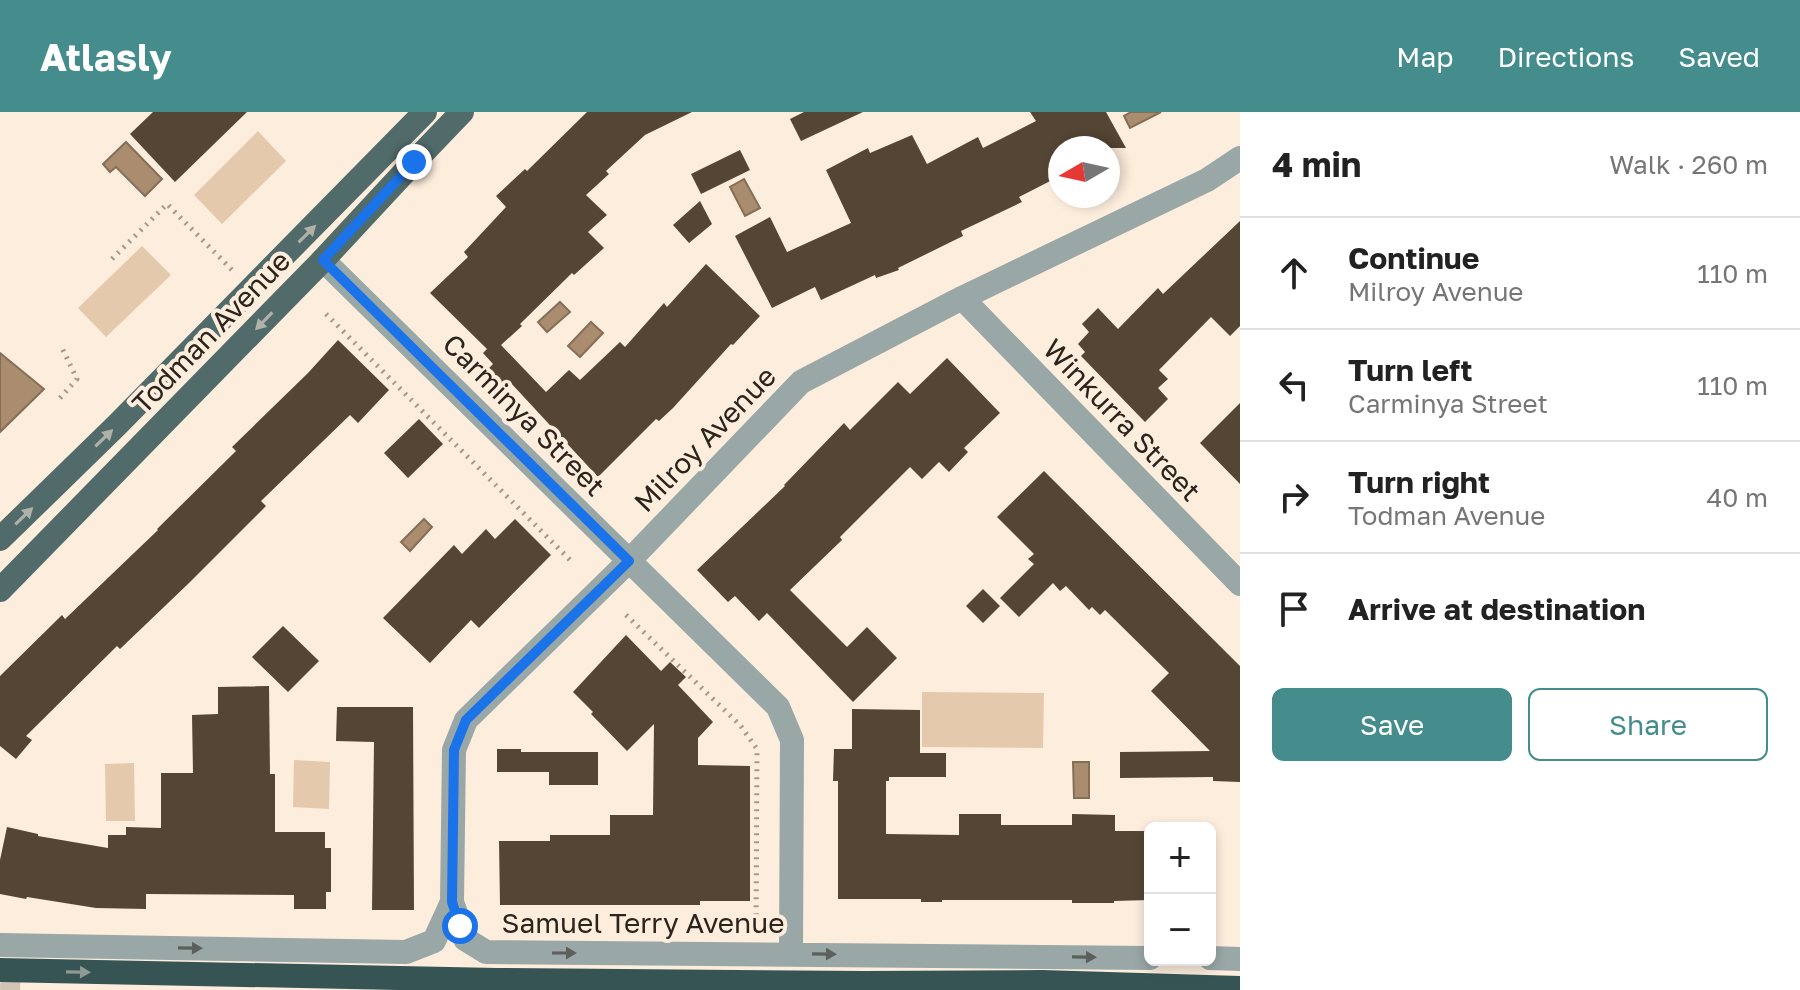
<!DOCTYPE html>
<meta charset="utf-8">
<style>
:root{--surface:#fff;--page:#f6f6f6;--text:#222;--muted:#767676;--line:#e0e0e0;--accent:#458d8d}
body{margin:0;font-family:"Golos Text",sans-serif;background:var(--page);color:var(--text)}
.controls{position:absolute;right:24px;bottom:24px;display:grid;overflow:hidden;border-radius:12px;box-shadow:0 4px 12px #0003}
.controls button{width:72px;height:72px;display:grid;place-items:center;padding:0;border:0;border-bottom:2px solid var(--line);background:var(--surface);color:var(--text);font:40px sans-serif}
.compass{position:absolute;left:1048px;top:24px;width:72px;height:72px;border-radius:50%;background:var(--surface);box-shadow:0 4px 12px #0003;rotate:261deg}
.stop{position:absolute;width:24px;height:24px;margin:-18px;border:6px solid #1a73e8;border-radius:50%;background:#fff}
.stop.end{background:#1a73e8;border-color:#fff;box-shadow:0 2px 8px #0008}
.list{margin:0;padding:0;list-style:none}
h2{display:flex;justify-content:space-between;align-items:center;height:104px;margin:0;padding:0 32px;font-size:34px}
h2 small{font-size:26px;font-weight:400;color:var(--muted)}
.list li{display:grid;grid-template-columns:52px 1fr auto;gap:24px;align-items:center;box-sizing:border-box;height:112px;padding:0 32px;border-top:2px solid var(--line)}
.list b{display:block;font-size:30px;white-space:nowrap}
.list p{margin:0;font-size:26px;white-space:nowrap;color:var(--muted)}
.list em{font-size:26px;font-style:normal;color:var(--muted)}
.actions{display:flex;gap:16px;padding:24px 32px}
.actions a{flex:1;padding:18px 0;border:2px solid var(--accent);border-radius:12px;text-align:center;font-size:28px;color:var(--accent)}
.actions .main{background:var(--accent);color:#fff}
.icon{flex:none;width:44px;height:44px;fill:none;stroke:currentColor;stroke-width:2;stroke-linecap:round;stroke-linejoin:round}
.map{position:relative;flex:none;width:1240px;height:878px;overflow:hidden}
header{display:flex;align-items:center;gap:48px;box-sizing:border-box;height:112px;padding:0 40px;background:var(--accent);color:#fff}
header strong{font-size:38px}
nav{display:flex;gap:44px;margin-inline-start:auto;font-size:28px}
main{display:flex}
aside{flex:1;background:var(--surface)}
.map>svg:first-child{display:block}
.green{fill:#e5c9ac}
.water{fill:#aa8d6e;stroke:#846e55;stroke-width:2}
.building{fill:#554534}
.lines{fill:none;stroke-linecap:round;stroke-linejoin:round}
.highway-tunnel{stroke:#d3c5b6;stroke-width:24;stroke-dasharray:24 12;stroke-linecap:butt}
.path{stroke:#a4988c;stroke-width:5;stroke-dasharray:2 6;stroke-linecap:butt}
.minor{stroke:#99a7a7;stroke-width:24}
.major{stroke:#516a6a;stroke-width:24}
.highway{stroke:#375455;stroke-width:24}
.oneway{fill:#b0b2a9}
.oneway2{fill:#5c5f5b}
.oneway3{fill:#909992}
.route{stroke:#1a73e8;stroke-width:10}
.labels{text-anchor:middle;stroke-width:8;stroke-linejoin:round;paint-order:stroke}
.street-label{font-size:28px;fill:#2b241c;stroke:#fdeddd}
</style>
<header>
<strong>Atlasly</strong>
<nav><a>Map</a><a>Directions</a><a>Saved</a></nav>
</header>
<main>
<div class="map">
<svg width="1240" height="878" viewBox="0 0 1240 878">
<rect width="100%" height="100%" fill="#fdeddd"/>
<path class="green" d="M258,19L286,49L222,112L194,83Z
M142,134L171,163L106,225L78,196Z
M922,580L1044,581L1043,636L922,635Z
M294,648L330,650L329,697L293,695Z
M134,651L135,709H106L105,652Z"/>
<path class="water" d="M1131,0H1161L1130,16L1124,4Z
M126,30L162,67L145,84L116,55L110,60L103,52Z
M744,67L760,96L745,104L730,75Z
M560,190L570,200L547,220L538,210Z
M591,210L603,221L580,245L568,234Z
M0,241L44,277L0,320Z
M424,407L432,415L410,439L401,430Z
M1073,650H1089V686H1074Z"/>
<path class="building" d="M153,0H247L175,70L130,22Z
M587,0H692L645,23L606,59L609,62L586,83L607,103L588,120L604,136L574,163L572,161L520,212L522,214L501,233L546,280L569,258L580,268L620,230L625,235L664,191L667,195L706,152L760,204L733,233L731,232L673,296L659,309L656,307L598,365L510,270L503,277L486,259L493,252L483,241L487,237L430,181L468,145L464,140L506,95L496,84L525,57L527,59Z
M804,0H863L801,29L790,7Z
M1030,0H1106L1126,36H1060V64L1019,85L1022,90L961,119L963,124L898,156L899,158L876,166L875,163L821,188L815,175L772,196L735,124L770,105L787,140L851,111L826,58L868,36L870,41L912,23L927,52L978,25L983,36L1036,9Z
M740,38L750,58L701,82L691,62Z
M700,89L712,112L689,131L673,113Z
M1240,109V214L1230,224L1211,205L1159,258L1168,267L1158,276L1168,287L1145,310L1081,244L1085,240L1078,232L1089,220L1082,212L1098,196L1118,217L1158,176L1163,182Z
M338,228L389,278L358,311L350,303L261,389L266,394L189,471L120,537L117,534L26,624L32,628L16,647L0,634V564L62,503L65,507L158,418L157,417L236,339L232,335L308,261Z
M947,246L1000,301L964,336L968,340L949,360L939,350L922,367L910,355L840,425L842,428L790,478L847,535L867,515L897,546L853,590L767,501L759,509L735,484L728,490L697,458L785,374L784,373L844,311L850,318L898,270L910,282Z
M1240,291V372L1200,331Z
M419,307L443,332L408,366L384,341Z
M1044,359L1240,554V670L1213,669V665L1120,666V640L1210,639L1151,579L1169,561L1105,498L1100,503L1092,495L1089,498L1066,474L1060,479L1053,471L1019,505L1000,486L1034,452L1028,447L1034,442L997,405Z
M515,407L551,443L479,516L471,508L430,551L383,506L454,433L462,442L486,417L495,427Z
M983,477L1000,494L983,511L966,494Z
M283,514L319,549L288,580L252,545Z
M626,523L661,559L670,550L686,565L678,573L713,610L698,626V653L750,654V789H700V793H500L499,729H550V723H610V703H653L654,612L627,639L591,602L593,600L573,580Z
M269,574L270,662H275V720H325V736H331V780H326V797H294V783L146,782V797L96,796L27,785L26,787L0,782V748L7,715L38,722V724L108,736V723H126V715L161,716V661H193L192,603L218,602V575Z
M337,595H413L414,798H372L374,630L336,629Z
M852,597L920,598V641H946V665H889V669H886V722L959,723V702H1001V713H1072V702L1115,703V719H1150V788L1114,789V791H1072V788H942V790H921V787H838V669H833L834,637H852Z
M497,637H521V640H598V673H549V660H497Z"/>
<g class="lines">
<path class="highway-tunnel" d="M0,877L20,878"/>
<path class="path" d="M112,147L167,92L236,162
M326,202L573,451
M60,286L77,267L62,236
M626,503L740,613L757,637L756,820"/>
<path class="minor" d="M323,148L778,595L792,628L791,842
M962,186L1240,472
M0,833L406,840L434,829L452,790
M1150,846L486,840L465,827L452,790L454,638L466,608L629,449L801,270L962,186L1207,68L1240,46
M1210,846L1240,847"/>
<path class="major" d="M0,427L117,313L425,0
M0,478L323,148L414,50L462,0"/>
<path class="highway" d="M0,858L497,868L864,871L1042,870L1240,876"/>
</g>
<defs><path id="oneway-solid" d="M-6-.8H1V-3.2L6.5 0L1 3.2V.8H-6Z" transform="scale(2)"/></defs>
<g class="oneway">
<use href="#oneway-solid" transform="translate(307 122) rotate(-45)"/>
<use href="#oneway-solid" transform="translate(264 209) rotate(134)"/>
<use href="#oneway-solid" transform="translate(104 326) rotate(-44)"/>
<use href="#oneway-solid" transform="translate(24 404) rotate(-44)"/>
</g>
<g class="oneway2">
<use href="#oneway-solid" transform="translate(190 836) rotate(1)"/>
<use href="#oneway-solid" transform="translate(564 841)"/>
<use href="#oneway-solid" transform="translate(824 842) rotate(1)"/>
<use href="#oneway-solid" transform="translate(1084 845) rotate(1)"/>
</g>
<use class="oneway3" href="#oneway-solid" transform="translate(78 860) rotate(1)"/>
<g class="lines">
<path class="route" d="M414,50L323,148L629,449L466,608L454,638L452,790L460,814"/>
</g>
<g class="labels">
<g class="street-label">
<text transform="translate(211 220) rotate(-46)" y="10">Todman Avenue</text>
<text transform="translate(524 303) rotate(45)" y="10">Carminya Street</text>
<text transform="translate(1122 308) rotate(46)" y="10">Winkurra Street</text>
<text transform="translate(705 327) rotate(-46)" y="10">Milroy Avenue</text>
<text x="643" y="821">Samuel Terry Avenue</text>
</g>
</g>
</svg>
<div class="controls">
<button>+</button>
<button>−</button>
</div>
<svg class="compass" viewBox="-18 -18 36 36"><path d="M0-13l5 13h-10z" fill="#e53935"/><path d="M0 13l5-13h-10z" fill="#767676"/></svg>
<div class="stop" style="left:460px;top:814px"></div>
<div class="stop end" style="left:414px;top:50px"></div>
</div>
<aside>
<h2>4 min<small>Walk · 260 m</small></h2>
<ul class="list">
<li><svg class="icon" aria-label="ahead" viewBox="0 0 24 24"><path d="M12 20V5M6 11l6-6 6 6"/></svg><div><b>Continue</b><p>Milroy Avenue</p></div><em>110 m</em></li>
<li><svg class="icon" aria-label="left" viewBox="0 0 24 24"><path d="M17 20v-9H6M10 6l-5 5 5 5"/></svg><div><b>Turn left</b><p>Carminya Street</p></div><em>110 m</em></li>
<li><svg class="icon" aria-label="right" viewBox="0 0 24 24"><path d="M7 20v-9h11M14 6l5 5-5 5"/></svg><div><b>Turn right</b><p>Todman Avenue</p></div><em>40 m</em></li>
<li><svg class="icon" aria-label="arrive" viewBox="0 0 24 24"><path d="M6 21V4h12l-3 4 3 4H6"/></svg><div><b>Arrive at destination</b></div></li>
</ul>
<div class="actions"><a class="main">Save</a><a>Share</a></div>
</aside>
</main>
